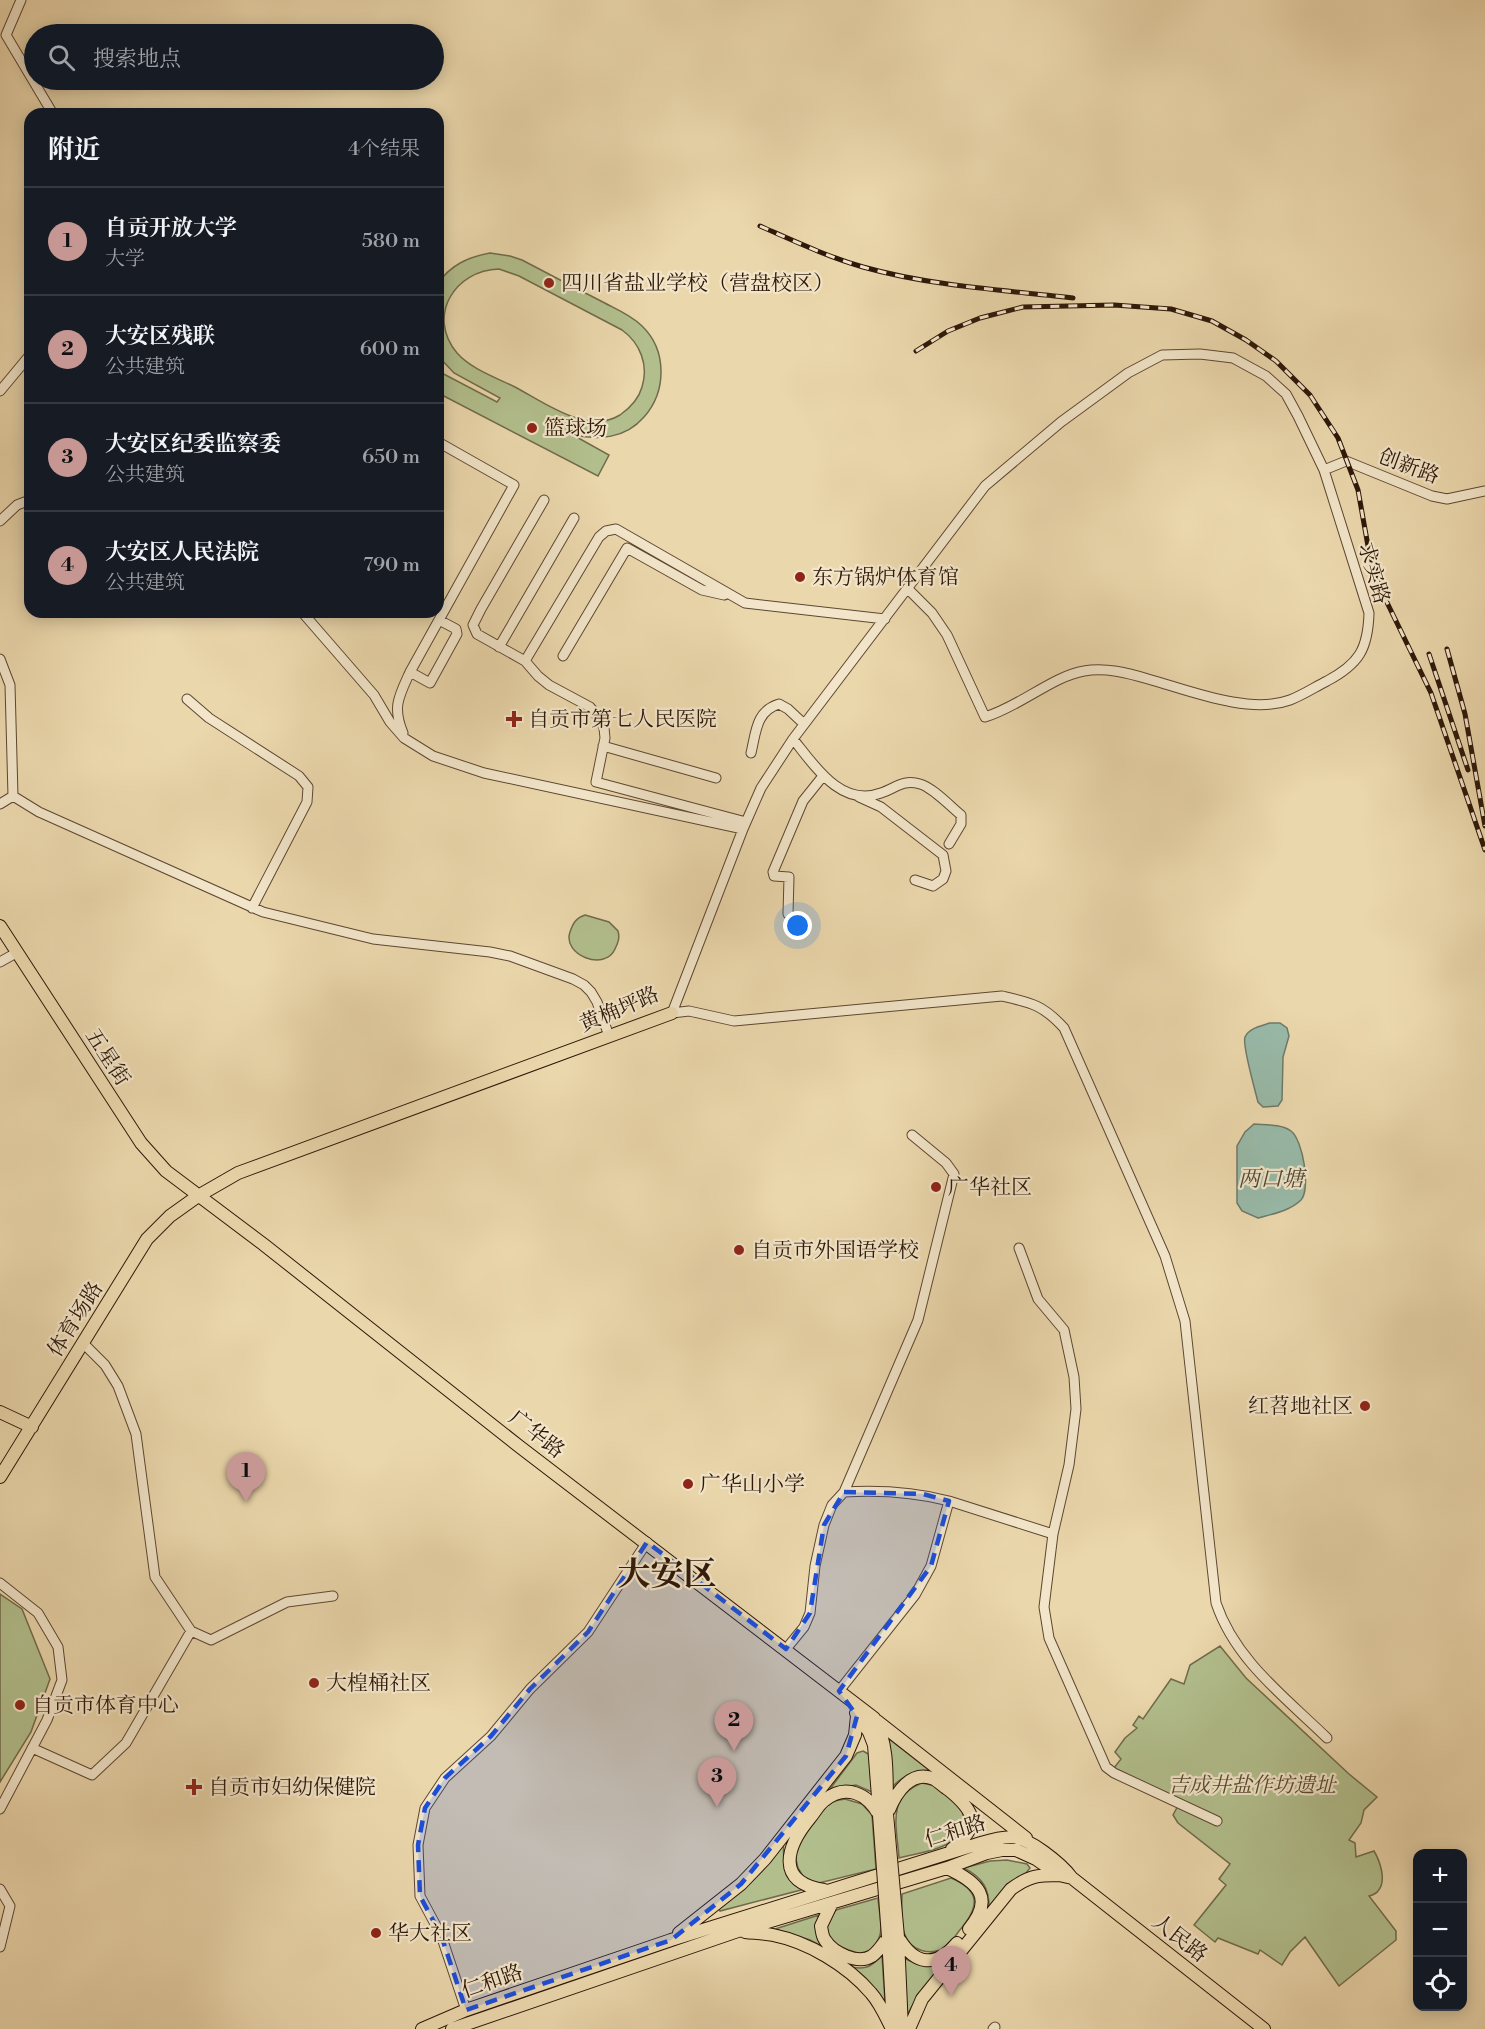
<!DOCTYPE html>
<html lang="zh">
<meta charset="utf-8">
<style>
:root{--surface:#171b24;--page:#20242c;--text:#f1f3f6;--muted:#9ea1a6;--line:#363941;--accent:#c59692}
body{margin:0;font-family:"Libre Bodoni","Noto Serif SC",serif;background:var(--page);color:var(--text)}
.controls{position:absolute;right:18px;bottom:18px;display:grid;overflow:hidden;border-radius:12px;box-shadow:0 3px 15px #0003}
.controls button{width:54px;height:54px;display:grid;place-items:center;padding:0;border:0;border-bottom:2px solid var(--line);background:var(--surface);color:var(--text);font:30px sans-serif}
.you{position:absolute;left:798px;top:926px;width:21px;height:21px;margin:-15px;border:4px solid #fff;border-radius:50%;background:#1a73e8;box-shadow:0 0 0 9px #1a73e833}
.badge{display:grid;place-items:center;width:39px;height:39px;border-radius:50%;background:var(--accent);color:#111;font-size:20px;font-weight:700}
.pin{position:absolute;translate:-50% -50px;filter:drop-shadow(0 2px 3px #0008)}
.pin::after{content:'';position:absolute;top:32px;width:21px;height:18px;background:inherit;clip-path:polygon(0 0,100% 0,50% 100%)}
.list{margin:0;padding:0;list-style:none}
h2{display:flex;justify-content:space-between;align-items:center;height:78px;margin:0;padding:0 24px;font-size:26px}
h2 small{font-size:20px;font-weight:400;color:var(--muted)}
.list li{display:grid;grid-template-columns:39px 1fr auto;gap:18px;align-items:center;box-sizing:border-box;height:108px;padding:0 24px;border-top:2px solid var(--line)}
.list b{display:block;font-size:22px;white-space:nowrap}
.list p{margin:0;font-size:20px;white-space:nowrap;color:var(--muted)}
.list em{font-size:20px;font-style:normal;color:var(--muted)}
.icon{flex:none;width:33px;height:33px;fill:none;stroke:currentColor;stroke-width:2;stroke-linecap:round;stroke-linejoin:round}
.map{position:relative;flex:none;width:1485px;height:2029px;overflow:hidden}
.search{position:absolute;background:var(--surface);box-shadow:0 3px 15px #0003;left:24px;top:24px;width:420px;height:66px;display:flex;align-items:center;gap:15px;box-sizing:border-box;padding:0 21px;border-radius:33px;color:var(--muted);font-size:22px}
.panel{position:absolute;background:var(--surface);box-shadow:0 3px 15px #0003;left:24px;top:108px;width:420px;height:510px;border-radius:18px}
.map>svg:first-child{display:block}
.green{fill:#b2bf8d;stroke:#706b4b;stroke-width:1.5;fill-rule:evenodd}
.water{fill:#98baa9;stroke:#6e7969;stroke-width:1.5}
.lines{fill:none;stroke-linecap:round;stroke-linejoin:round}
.minor-casing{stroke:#5d4732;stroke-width:11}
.major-casing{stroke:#2e1709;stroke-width:14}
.minor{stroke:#f2e5c9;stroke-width:9}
.major{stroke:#ebd7ac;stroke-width:12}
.rail-casing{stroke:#2e1709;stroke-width:5}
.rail{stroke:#f2e5c9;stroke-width:3;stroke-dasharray:9;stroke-linecap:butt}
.major-bridge-casing{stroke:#2e1709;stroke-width:14;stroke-linecap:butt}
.major-bridge{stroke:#ebd7ac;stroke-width:12}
.marked{fill:#1d4ed8;fill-opacity:0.2;stroke:#1d4ed8;stroke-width:4.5;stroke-dasharray:12 8;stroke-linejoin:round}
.poi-dot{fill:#8f2418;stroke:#f2e5c9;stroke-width:2}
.labels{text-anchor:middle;stroke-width:4.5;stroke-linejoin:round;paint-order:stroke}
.poi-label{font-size:21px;fill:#2e1709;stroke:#f2e5c9;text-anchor:start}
.street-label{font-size:21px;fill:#2e1709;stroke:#f2e5c9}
.park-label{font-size:21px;font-style:italic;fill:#564931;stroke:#f2e5c9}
.water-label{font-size:22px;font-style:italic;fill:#4e4839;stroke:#f2e5c9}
.town-label{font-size:33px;font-weight:bold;fill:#2e1709;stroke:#f2e5c9}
</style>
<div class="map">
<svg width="1485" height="2029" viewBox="0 0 1485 2029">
<rect width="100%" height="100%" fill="#ebd7ac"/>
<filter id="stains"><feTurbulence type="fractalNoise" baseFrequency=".00333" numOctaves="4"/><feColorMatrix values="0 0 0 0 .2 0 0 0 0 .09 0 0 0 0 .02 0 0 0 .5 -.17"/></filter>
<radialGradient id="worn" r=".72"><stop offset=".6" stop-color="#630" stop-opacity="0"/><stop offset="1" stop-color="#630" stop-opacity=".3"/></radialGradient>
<path class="green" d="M490,253L510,256L522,260C547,273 573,287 599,300C613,308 630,314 642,326C667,350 667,391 644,417C625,439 599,440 573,435L609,455L598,476L438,393V371L497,402L500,398L454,373L438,356V283C451,265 468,257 490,253ZM499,269L519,276L622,330C640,343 649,365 642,387C639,398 630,408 620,415C587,435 545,403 515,387C497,378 471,369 457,353C426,316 455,270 499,269Z
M585,915L609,922L618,931C620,938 618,943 615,949C605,972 562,955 570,932C573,923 576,918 585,915Z
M0,1594L22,1609L50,1679L31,1732L0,1782Z
M1220,1646L1246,1678L1349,1774L1377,1797L1364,1810L1361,1823L1349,1840L1355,1843L1356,1857L1374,1851C1380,1861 1387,1881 1378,1891C1376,1894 1372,1895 1369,1896L1396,1931V1940L1339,1986L1305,1937L1290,1952L1282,1965L1260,1950L1258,1954L1218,1938L1215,1942L1194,1925L1226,1885L1219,1879L1230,1864L1178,1823L1173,1815L1179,1804L1168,1794L1114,1768L1121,1759L1115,1752L1125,1738L1137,1728L1133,1725L1139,1716L1143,1719L1171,1679L1184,1684L1190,1665Z
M889,1739L929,1770C913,1771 904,1775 892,1787Z
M863,1751L870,1755L872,1792L856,1785L830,1789L857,1753Z
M922,1783L936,1786L962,1808C971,1849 928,1850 899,1858C897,1827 886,1797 922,1783Z
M845,1799L862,1804L872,1815L876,1869L819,1883L813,1882L803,1876L798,1868L795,1855L801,1840L822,1809L834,1801Z
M784,1843C781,1863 790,1876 801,1890L720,1911L719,1909Z
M1007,1860L1027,1864L1030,1868L1026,1873L1015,1879L989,1911C990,1889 983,1878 964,1868L990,1861Z
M951,1878C982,1891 979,1908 959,1931C955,1937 950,1944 944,1948C930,1956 911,1951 905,1935C900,1924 902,1906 902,1894Z
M878,1898C880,1925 888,1936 865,1955C841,1949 812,1939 836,1910Z
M819,1915C815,1930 816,1936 825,1948L810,1940L775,1929Z
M882,1956L885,2002L852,1967C867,1970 871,1966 882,1956Z
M904,1958C918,1966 929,1966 945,1963L919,1994L907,2015Z"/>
<path class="water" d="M1270,1023H1280L1287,1028L1289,1036L1283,1057L1282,1100L1278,1106L1263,1107L1258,1102C1255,1090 1242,1045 1245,1037C1249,1028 1261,1026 1270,1023Z
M1254,1124C1266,1125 1281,1124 1291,1131C1303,1140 1311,1189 1301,1200C1290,1211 1272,1214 1258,1218L1242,1211L1237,1203V1146L1245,1132Z"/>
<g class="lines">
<defs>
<path id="minor" d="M21,0L6,35L53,114
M0,391L30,355
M1324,470L1346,461L1432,496L1447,499L1485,491
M544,500L481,609L473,625L477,634L525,661L538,676L549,685L590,707L599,718L604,728L605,738L596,782L746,822
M0,521L17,505L30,500
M908,589L932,613L947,635L985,717C1019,707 1053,676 1084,671C1105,667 1128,673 1148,679C1188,690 1249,715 1290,700C1303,695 1315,687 1327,681C1359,664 1368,649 1369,613L1324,470L1298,416L1286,394L1266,376L1233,358L1200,354L1162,355L1128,373L1061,422L985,486L793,739L761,788L743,829L672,1013L689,1011L734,1021L1002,996C1032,1003 1043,1005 1064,1028L1165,1256L1185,1321L1216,1603C1235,1660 1285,1697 1327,1738
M302,612L374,695L390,722L404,738L433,756L484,773L743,829
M499,647L574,518
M563,656L627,548L702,590L724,595
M0,659L10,685L13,796L0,804
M525,661L599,537L606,531L616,529L745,603L885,619
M410,672L430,683L457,634L456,629L439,620
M187,699L209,718L299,776L308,787L307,802L252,908
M403,733C392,707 399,696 410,672L514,485L438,442
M793,739C814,765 841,808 881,793C896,788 903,779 920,784C932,787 950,806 961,815V824L949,844
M603,746L716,778
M751,753C756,732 756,711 779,704L788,709L804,724
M13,796L39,812L263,912L373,939L490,952L510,956L573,979L584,985L591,992L597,1002L609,1036
M859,797L881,807L943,855L946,871L943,879L933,886L915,880
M788,914L789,877L774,876L773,872L803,801L823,776
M0,962L16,953
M1019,1248L1038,1299L1064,1330L1074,1377L1076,1409L1069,1465L1053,1534
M83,1343L105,1365L118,1386L136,1434L155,1577L191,1631L211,1640L287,1602L333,1596
M844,1492L918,1320L954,1174L946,1163L912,1135
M949,1501L1053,1534L1044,1607L1049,1638L1106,1767L1114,1773L1217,1821
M0,1583L38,1613L58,1647L62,1680L47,1720L0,1809
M786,1649L804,1627L810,1613L815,1566L824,1525L832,1505L844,1492C879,1490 914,1492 949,1501L931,1566L915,1595L839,1691
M32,1748L92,1775L126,1743L191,1631
M0,1889L10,1906L0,1947
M466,2010L441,1935L420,1896L418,1845L425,1808L445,1778L491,1736L530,1689L588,1632L647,1542
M993,2029L995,2027"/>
<path id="major" d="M0,926L141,1143L166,1171L263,1244L520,1447L874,1718C890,1746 886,1782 887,1814
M0,1412L32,1427
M0,1477L147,1239L170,1216L198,1196L238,1173L672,1013
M856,1713L869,1732L874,1745L879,1810
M877,1721L1026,1838
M889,1810C896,1793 911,1769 934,1779C939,1782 944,1787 949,1790C976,1812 981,1826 952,1849
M947,1868C978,1882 995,1898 969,1929
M824,1890C775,1882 786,1847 810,1818C815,1812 819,1804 825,1800C846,1783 868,1794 879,1815
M832,1903L821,1926C822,1931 822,1936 825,1940C833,1953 858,1965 872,1956C879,1951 883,1944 888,1937
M745,1932C754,1933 764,1933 773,1935C808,1942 847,1965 871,1993C880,2003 886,2017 892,2029
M679,1933L741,1884L765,1859L846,1756L855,1735L857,1716
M888,1937L893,2026
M898,1937C915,1966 936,1968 957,1943
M898,1939L902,2029
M422,2029L466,2010L671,1940L981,1843C1010,1834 1019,1834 1044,1852C1055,1860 1064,1867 1072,1878L1264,2029
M452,2029L738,1931L947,1868L987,1853L1002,1850H1016L1036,1859L1059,1875L1072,1878
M909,2029L922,1999L1011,1889C1029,1876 1037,1875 1059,1875"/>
</defs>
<use href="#minor" class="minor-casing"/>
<use href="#major" class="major-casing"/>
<use href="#minor" class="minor"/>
<use href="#major" class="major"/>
<defs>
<path id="rail" d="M760,226C794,241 828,257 863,267C931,286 1003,290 1073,298
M916,351L948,331L980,318L1023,307L1114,305L1171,309L1212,321L1246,340L1276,361L1310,395L1338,438L1358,490L1368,546L1379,586L1431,693L1485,850
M1447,649L1465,714L1485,826
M1429,654L1468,770"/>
</defs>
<use href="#rail" class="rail-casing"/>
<use href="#rail" class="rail"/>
<defs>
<path id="major-bridge" d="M887,1814L898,1937
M879,1815L888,1937"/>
</defs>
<use href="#major-bridge" class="major-bridge-casing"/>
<use href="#major-bridge" class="major-bridge"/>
</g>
<path class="marked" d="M844,1492L923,1494L949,1501L931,1566L839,1691L857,1716L846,1756L741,1884L671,1940L466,2010L441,1935L420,1896L418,1845L425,1808L445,1778L491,1736L530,1689L588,1632L647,1542L786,1649L810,1613L824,1525Z"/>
<g class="poi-dot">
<circle cx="549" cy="283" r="6"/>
<circle cx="532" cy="428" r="6"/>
<circle cx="800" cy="577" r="6"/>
<path d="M511 710h6v6h6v6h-6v6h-6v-6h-6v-6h6z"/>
<circle cx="936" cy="1187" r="6"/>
<circle cx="739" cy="1250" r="6"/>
<circle cx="1365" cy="1406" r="6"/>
<circle cx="688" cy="1484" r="6"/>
<circle cx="314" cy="1683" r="6"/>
<circle cx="20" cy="1705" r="6"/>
<path d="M191 1778h6v6h6v6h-6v6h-6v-6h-6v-6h6z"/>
<circle cx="376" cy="1933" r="6"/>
</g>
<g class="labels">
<g class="poi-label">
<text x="561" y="290">四川省盐业学校（营盘校区）</text>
<text x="544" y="435">篮球场</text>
<text x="812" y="584">东方锅炉体育馆</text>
<text x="528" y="726">自贡市第七人民医院</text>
<text x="948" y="1194">广华社区</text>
<text x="751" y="1257">自贡市外国语学校</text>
<text x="1353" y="1413" text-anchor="end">红苕地社区</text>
<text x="700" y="1491">广华山小学</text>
<text x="326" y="1690">大楻桶社区</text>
<text x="32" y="1712">自贡市体育中心</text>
<text x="208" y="1794">自贡市妇幼保健院</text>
<text x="388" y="1940">华大社区</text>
</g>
<g class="street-label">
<text transform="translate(1409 466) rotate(20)" y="7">创新路</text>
<text transform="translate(1374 573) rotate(74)" y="7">求实路</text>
<text transform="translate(619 1009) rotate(-23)" y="7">黄桷坪路</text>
<text transform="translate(108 1057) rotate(57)" y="7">五星街</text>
<text transform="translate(75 1319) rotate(-58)" y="7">体育场路</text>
<text transform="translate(537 1434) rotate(38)" y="7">广华路</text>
<text transform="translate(955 1831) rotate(-17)" y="7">仁和路</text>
<text transform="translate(1180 1938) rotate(38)" y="7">人民路</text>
<text transform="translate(492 1981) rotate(-19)" y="7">仁和路</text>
</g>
<g class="park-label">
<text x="1252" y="1792">吉成井盐作坊遗址</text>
</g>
<g class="water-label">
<text x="1271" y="1186">两口塘</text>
</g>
<g class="town-label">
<text x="667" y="1585">大安区</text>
</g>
</g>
<rect width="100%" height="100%" filter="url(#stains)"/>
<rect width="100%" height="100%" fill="url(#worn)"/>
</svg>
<div class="controls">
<button>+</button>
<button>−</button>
<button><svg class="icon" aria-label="locate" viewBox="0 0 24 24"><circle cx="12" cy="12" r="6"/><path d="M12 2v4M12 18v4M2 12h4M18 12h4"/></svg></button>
</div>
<div class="you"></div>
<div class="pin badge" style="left:246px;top:1502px">1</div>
<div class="pin badge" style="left:734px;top:1751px">2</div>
<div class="pin badge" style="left:717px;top:1807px">3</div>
<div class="pin badge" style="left:951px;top:1996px">4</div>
<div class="search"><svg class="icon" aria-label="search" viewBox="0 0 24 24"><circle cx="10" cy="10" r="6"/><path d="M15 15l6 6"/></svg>搜索地点</div>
<section class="panel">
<h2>附近<small>4个结果</small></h2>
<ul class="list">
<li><span class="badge">1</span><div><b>自贡开放大学</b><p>大学</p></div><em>580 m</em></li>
<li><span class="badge">2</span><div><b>大安区残联</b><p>公共建筑</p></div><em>600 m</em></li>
<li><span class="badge">3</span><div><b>大安区纪委监察委</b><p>公共建筑</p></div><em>650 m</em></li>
<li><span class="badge">4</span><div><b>大安区人民法院</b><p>公共建筑</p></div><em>790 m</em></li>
</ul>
</section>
</div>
